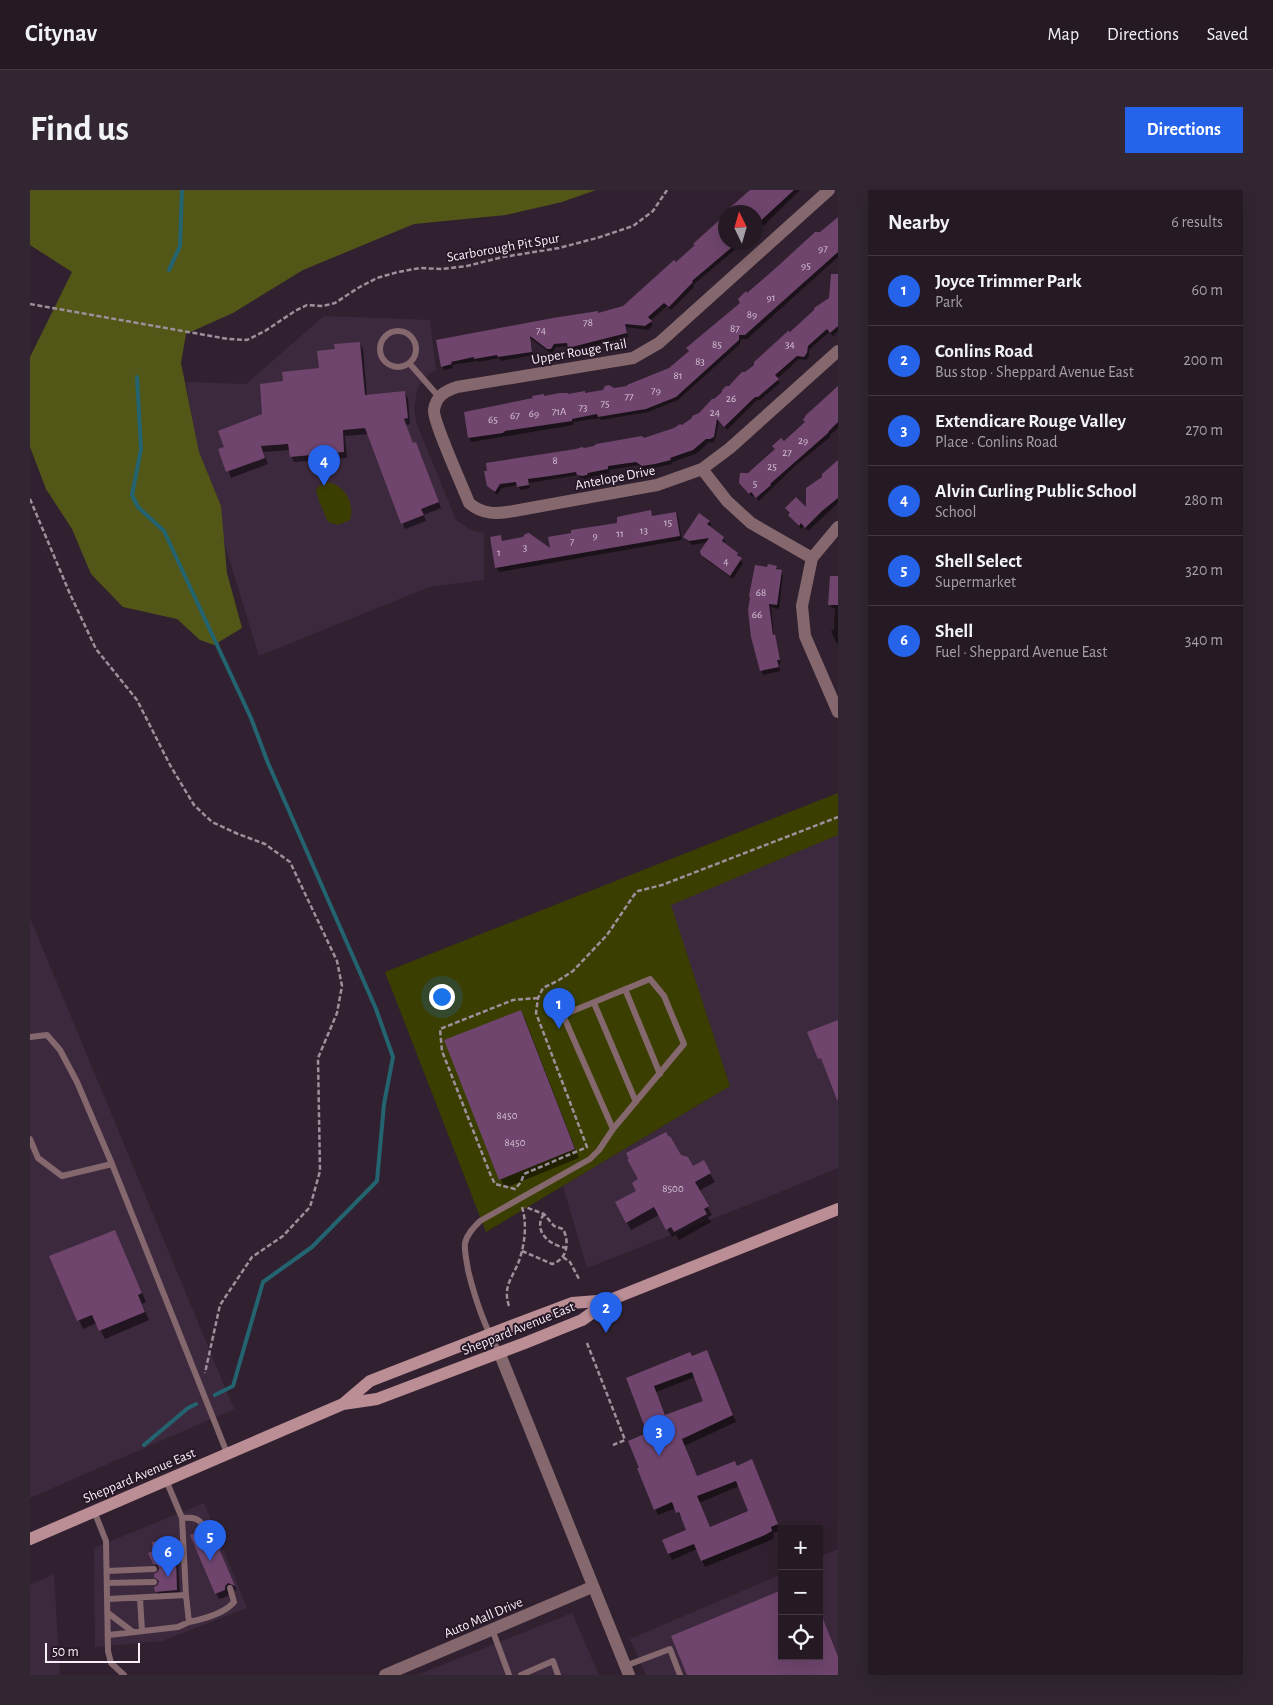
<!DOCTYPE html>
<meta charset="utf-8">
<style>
:root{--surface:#251924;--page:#312631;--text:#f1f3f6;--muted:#a3a0a6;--line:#423841;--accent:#2563eb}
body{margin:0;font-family:"Alegreya Sans",sans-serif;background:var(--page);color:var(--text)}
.controls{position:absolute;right:15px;bottom:15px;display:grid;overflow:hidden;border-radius:0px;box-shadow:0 5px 20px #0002}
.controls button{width:45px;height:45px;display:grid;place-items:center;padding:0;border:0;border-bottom:1px solid var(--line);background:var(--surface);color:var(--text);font:25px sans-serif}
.compass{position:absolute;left:688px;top:15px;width:45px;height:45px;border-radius:50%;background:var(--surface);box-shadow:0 5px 20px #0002;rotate:355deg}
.scale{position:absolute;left:15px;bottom:12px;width:95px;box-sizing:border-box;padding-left:5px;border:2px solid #f8eef8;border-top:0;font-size:14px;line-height:18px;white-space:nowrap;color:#f8eef8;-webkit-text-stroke:4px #271827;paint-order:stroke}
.you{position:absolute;left:411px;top:806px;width:18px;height:18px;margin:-12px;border:4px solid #fff;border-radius:50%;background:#1a73e8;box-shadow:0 0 0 8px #1a73e833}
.badge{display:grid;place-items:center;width:32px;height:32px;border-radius:50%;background:var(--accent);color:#fff;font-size:16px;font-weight:700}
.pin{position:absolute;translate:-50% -41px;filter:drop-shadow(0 1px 2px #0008)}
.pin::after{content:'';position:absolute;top:26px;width:18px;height:15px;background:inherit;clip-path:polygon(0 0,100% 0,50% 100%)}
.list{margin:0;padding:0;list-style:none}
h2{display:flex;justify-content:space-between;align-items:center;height:65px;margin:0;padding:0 20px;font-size:21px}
h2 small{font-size:16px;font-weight:400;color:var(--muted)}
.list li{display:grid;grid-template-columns:32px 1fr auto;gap:15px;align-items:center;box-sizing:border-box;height:70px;padding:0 20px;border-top:1px solid var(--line)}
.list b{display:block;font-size:19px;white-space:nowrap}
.list p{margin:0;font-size:16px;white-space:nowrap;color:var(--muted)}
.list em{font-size:16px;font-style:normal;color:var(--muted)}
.icon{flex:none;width:28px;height:28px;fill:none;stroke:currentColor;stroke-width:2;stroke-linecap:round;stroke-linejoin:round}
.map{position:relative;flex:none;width:808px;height:1485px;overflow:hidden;border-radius:0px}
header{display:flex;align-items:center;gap:30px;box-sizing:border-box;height:70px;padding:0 25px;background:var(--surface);border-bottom:1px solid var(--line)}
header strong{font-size:24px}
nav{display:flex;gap:28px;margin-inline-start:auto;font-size:18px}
.intro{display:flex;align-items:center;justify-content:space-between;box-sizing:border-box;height:120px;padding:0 30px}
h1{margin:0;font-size:35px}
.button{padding:12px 22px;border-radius:0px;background:var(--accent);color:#fff;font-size:18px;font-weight:700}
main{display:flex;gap:30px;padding:0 30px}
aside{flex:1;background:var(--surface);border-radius:0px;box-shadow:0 5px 20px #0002}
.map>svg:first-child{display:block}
.built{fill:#3d293d}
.green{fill:#3b3e01}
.forest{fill:#525617}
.shadow{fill:#0007;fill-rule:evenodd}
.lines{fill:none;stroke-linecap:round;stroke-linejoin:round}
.stream{stroke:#236470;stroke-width:4}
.building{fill:#6f456e;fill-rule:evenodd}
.path{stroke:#9d909c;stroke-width:2.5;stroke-dasharray:5 2.5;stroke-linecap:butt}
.service{stroke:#85686e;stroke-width:6}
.minor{stroke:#85686e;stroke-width:12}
.tertiary{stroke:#85686e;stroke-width:12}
.secondary{stroke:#bb8d95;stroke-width:12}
.labels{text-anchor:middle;stroke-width:4;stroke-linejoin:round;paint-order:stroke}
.number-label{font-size:11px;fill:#d6c4d6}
.street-label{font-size:14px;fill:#f8eef8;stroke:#271827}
</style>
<header>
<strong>Citynav</strong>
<nav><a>Map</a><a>Directions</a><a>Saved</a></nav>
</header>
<div class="intro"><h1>Find us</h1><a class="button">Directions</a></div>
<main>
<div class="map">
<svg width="808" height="1485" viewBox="0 0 808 1485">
<rect width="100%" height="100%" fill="#312130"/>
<path class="built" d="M294,126L400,130L406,180L400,183L389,196L387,201L384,218L386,232L426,330L441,340L454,343V390L399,397L229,466L171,278L156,192L216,194Z
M808,645V978L738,1007L557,1078L533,996L700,896L640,714Z
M0,728L204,1219L0,1308Z
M174,1313L217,1418L132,1451L65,1457L64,1358Z
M808,1359V1485H616L600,1449L752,1384V1466H789V1367Z
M24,1384L30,1485H0V1395Z
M542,1423L569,1485H387Z"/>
<path class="green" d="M297,292C315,295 325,313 320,330L308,335L298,332L289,311L286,300L289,296Z
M808,603V645L641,715L700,896L456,1042L355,782Z"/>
<path class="forest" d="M0,0H566L532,12L476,25L384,34L273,80L203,123L156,144L151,173L169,262L191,316L197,383L212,438L184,455L170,450L147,429L93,417L61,384L42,339L16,299L0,257V167L42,82L0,55Z"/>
<path class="shadow" d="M721,0H770L726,43V22H698Z
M808,27V67L717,149H711L710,154L648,210L618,222L571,230L570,228L543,232L544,235L441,252L439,248L435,223L514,207L555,204L598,197L640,179L711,113L717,105Z
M696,52H714L663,95L664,97L641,120L637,116L620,131L623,135L618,140L596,137L598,147L542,161L539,156L526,157L523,162L520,163L500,148L503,165L471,171L469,168L448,172L447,171L422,175L423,178L414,180L412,176L408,151L568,124L593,117L646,74Z
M808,101V141L803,146L799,142L779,160V167L776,170L769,169L747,189L750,193L730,210H727L697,240L689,231L685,250L682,253L679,252L666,264L642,272V274L628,277L615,279L609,275L579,280L580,283L560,287L555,289L550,288L548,285L523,289L499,293L500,298L490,300L488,295L472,298L467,305L458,296L554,259L614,249L652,236L670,224Z
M330,153L333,159L337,206L374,202L378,208L380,234L376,235L383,254L389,259L411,318L394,325L396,331L375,339L338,244L315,246L317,268L264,272L261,266L260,260L233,262L238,274L201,288L190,260L196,258L234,224L255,193L290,180L306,160Z
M808,198V238L800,245V247L764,277L729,311L724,305L722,307L713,296L719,284L746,260L743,256L754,253L776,233Z
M808,272V313L778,341L774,336L771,339L762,329L760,325L761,324L757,319L777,320L793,288Z
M620,321L623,327L646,323L648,327L652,350L469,382L467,378L461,348L471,346L473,352L521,361Z
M679,331L681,335L679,338L693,348L695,352L694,354L707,363L713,373L703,389L675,369L672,365L678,352L662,355L655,348Z
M746,377L753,385L749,419L741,417L744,446L751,473L749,474L750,481L733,485L727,464L738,378Z
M808,399V454H807L801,441L804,439L805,418H802L800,414Z
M491,821L495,829L549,968L475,998L471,990L416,850Z
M650,966L663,978L673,971L685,992L669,1001L682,1025L678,1027L681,1032L649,1050L646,1045L642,1047L629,1025L601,1040L586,1013L608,1001Z
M85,1041L116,1112L112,1114L119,1130L75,1149L67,1133L53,1139L21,1067Z
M662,1167H680L706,1232L654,1256L667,1287L707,1277H724L750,1341L743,1343L744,1348L739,1351L675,1377L667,1359L642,1370L639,1364L634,1350L658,1341L652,1327L651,1328L646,1318L628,1325L625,1319L618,1244L598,1189ZM665,1187L675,1211L636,1226L626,1202ZM709,1296L720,1321L680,1338L669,1313Z
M181,1339L207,1401L202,1399L198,1403V1406L189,1409L186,1403L178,1345Z
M145,1359L150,1371L148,1372L150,1406L129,1407L126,1401L130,1394L125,1387L130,1380H128L124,1373Z
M789,1419L808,1465V1485H659L752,1466H789Z"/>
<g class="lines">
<path class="stream" d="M139,80L150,56L152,0
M107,187L111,259L102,305L108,317L134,341L221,528L238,573L346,819L363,867L354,914L347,991L282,1057L233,1092L203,1196L185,1205
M114,1255L158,1218L166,1214"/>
</g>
<path class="building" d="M720,0H764L726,35V22H695Z
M696,24V52H708L662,91L663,92L639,117L634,113L618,127L622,131L615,136L595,134L597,143L538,158L537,153L524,154L521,159H517L500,146L502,162L468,167L467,165L444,169V167L421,172L422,174L411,177L406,150L523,128L568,121V123L593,116L644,70L646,72L665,55L663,54Z
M808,27V62L715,145H709V150L646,207L616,219L568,227L567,224L542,229V231L475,241L473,243L438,248L434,222L503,208L502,206L514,204V206L530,203H538V204L555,201V203L573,200L575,196L579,195L584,198L597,196V195L639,178L659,161L656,158L710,113L708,109L716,101L717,103L748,76L785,42H790Z
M801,84H808V136L800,143L797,139L778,156L777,163L774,167L767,166L745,185L749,189L728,207H725L694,237L687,229L684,247L680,249H676L663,260L640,268L641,270L625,274L612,276L606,272L578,276V279L558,283L557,285L552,286L547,285L546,282L520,286L498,289L499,295L487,297L486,292L470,294L465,302L457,296L454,281H457L456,273L546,259L552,257L554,258L564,256L566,254L612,246L614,248L644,238L650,234L652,235L662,228V226L669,223L682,209H684L692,202V200L696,196H699L708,186L712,182H715L724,175V172L758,141L760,142L784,120V118L799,108Z
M330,152L335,205L375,201L378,228L374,229L383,253L386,252L409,312L391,319L394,325L371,334L335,238L313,240L314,262L260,267L258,254L231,256L235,268L196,282L188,259L194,257L188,241L232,224L230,194L253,191L252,182L289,178L287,161L305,159L304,154Z
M808,196V232L799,241L798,243L740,294L741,295L726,308L721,302L719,304L709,293L710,283H718L745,259L742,256L751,248L754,251L775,232L773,230L776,225Z
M808,270V308L792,321L775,338L771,333L769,336L758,325L760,323L755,318L766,307L776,317V298L792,287V284Z
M621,320L622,326L646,322L650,346L465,378L460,347L471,345L472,351L493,347L495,344L499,343L520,358L518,347L541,343V340L587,333V327Z
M669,323L680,331L677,334L694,347L692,351L708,363L707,365L712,368L700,386L671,365L670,361L679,348L659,351L653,347Z
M738,374L747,376L746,379L752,380L747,415L739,414L743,445L745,444L750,470H747L749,477L730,481L721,447L718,420L720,408L719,406L725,375L737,377Z
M800,386H808V415H798Z
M491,820L545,959L469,990L414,850Z
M808,830V910H807L791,868L788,869L777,842Z
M636,942L639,947L640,946L651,965L658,967L663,976L674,970L681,983L665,992L679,1016L674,1019L677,1024L644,1042L641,1037L636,1040L624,1017L596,1033L585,1012L606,1001L602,993L608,989L597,969H599L596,963Z
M85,1040L112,1103L108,1105L115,1122L69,1141L62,1125L47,1131L19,1066Z
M677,1160L703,1225L652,1249L667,1286L705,1271L707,1276L722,1269L748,1334L741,1337L742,1341L735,1345L671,1371L664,1354L638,1364L632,1350L656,1340L649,1322L646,1323L642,1312L624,1320L607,1278H609L598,1251L617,1243L596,1188L660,1162L662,1166ZM662,1182L673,1211L635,1225L624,1196ZM706,1291L718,1321L680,1337L667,1306Z
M180,1337L205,1396L198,1393L195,1396V1400L185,1404L160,1345L170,1341L173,1343L177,1344L179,1341Z
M143,1351L148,1365L146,1366L147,1400L125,1402L124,1397L128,1395L129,1391L124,1387V1384L128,1382L129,1378L127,1375L123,1374L118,1363L123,1361L122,1352Z
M752,1400V1466H789L790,1421L808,1466V1485H657L641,1446Z"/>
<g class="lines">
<path class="path" d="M0,114L198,149L217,150L235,141L265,121L277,115L293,116L305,113L328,98L347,88L368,82L390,78L412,79L437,76L473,67L529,58L567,48L603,36L623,21L637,0
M0,309L40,404L66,459L107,510L140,575L164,615L182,632L208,644L235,654L260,672L307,771L312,796L307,823L288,868L290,981L280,1017L253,1046L222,1067L190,1115L175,1183
M508,808L483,810L410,839L412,861L461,986L465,994L485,999L491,992L494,984L557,957L506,823L508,808L513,798L529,790L543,781L577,745L604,705L608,701L632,695L808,627
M514,1024C502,1041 520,1056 537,1058
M492,1061L522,1074C537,1070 540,1052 533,1039L524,1036L514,1024L495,1017
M533,1067L540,1072L549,1089
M479,1116C472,1095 484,1087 490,1068C495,1052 497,1033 492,1017
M557,1153L595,1250L583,1255"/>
<path class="service" d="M350 159a18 18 0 1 1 36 0a18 18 0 1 1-36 0Z
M380,174L409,207
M595,799L630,884
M564,813L606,912
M0,847L17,845L30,860L47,892L82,974L197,1263
M0,949L8,968L32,986L82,974
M469,1162C454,1136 445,1109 438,1080C437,1072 434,1061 435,1053C437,1044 444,1037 450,1031L560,969L569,960L583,939L533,825L620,789L634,806L654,854L583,939
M64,1321L76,1351L78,1461L81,1473L94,1485
M152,1328C164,1327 170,1328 175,1339
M77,1381L124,1379
M77,1393L124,1392
M110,1408L112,1441
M78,1409L156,1405L152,1328L136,1290
M78,1423L103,1442
M159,1432C174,1429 194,1424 204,1412L200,1398
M462,1439L479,1485
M79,1445L148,1437L159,1432L156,1405
M595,1476L640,1459L650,1485
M491,1485L523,1471L528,1485"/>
<path class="minor" d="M799,0L629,153L603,168L427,197C415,201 406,206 404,220C403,232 433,297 439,313C453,325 467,324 484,321L627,295L672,279L700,258L808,161
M672,279L697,311L721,333L782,368
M808,337L782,368L772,416L775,446L808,522
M355,1485L562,1397"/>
<path class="tertiary" d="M469,1162L599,1485"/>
<path class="secondary" d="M313,1214L340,1191L489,1133L542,1113L580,1110
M0,1349L313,1214L347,1209L495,1153L552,1130L580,1110L808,1019"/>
</g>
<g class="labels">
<g class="number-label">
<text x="793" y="62">97</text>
<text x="776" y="79">95</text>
<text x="741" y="111">91</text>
<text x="722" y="128">89</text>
<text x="558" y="136">78</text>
<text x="705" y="142">87</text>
<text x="511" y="144">74</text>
<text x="687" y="158">85</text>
<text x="760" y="158">34</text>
<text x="670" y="175">83</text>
<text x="648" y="189">81</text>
<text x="626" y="204">79</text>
<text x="599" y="210">77</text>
<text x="701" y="212">26</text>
<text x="575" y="217">75</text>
<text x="553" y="221">73</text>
<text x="529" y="225">71A</text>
<text x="685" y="226">24</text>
<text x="504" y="227">69</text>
<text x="485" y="229">67</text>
<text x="463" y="233">65</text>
<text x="773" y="254">29</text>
<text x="757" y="266">27</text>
<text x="525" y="274">8</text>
<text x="742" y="280">25</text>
<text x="725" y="297">5</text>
<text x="638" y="336">15</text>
<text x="614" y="344">13</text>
<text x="590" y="347">11</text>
<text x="565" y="349">9</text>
<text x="542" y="355">7</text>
<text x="495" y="361">3</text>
<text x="469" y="366">1</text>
<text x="696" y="375">4</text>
<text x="731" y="406">68</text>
<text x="727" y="428">66</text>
<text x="477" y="929">8450</text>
<text x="485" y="956">8450</text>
<text x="643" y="1002">8500</text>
</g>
<g class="street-label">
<text transform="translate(473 57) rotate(-10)" y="5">Scarborough Pit Spur</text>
<text transform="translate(549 161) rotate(-10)" y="5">Upper Rouge Trail</text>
<text transform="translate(585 287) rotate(-11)" y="5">Antelope Drive</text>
<text transform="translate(488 1138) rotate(-22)" y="5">Sheppard Avenue East</text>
<text transform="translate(109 1285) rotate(-23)" y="5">Sheppard Avenue East</text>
<text transform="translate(453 1427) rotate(-23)" y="5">Auto Mall Drive</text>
</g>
</g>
</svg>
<div class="controls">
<button>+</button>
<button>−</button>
<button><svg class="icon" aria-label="locate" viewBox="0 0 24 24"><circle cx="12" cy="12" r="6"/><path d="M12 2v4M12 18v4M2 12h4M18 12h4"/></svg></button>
</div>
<svg class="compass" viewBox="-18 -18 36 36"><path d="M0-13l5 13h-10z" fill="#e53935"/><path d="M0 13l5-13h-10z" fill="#a3a0a6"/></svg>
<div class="scale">50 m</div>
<div class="you"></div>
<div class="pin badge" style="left:529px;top:839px">1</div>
<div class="pin badge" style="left:576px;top:1143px">2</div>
<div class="pin badge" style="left:629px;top:1266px">3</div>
<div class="pin badge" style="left:294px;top:296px">4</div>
<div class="pin badge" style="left:180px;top:1371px">5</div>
<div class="pin badge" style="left:138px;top:1387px">6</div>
</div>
<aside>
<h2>Nearby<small>6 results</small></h2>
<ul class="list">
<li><span class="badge">1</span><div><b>Joyce Trimmer Park</b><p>Park</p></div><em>60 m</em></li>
<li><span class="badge">2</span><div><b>Conlins Road</b><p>Bus stop · Sheppard Avenue East</p></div><em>200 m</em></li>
<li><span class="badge">3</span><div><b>Extendicare Rouge Valley</b><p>Place · Conlins Road</p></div><em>270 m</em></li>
<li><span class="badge">4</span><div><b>Alvin Curling Public School</b><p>School</p></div><em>280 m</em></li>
<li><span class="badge">5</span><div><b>Shell Select</b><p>Supermarket</p></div><em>320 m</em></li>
<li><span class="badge">6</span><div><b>Shell</b><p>Fuel · Sheppard Avenue East</p></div><em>340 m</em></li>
</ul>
</aside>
</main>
